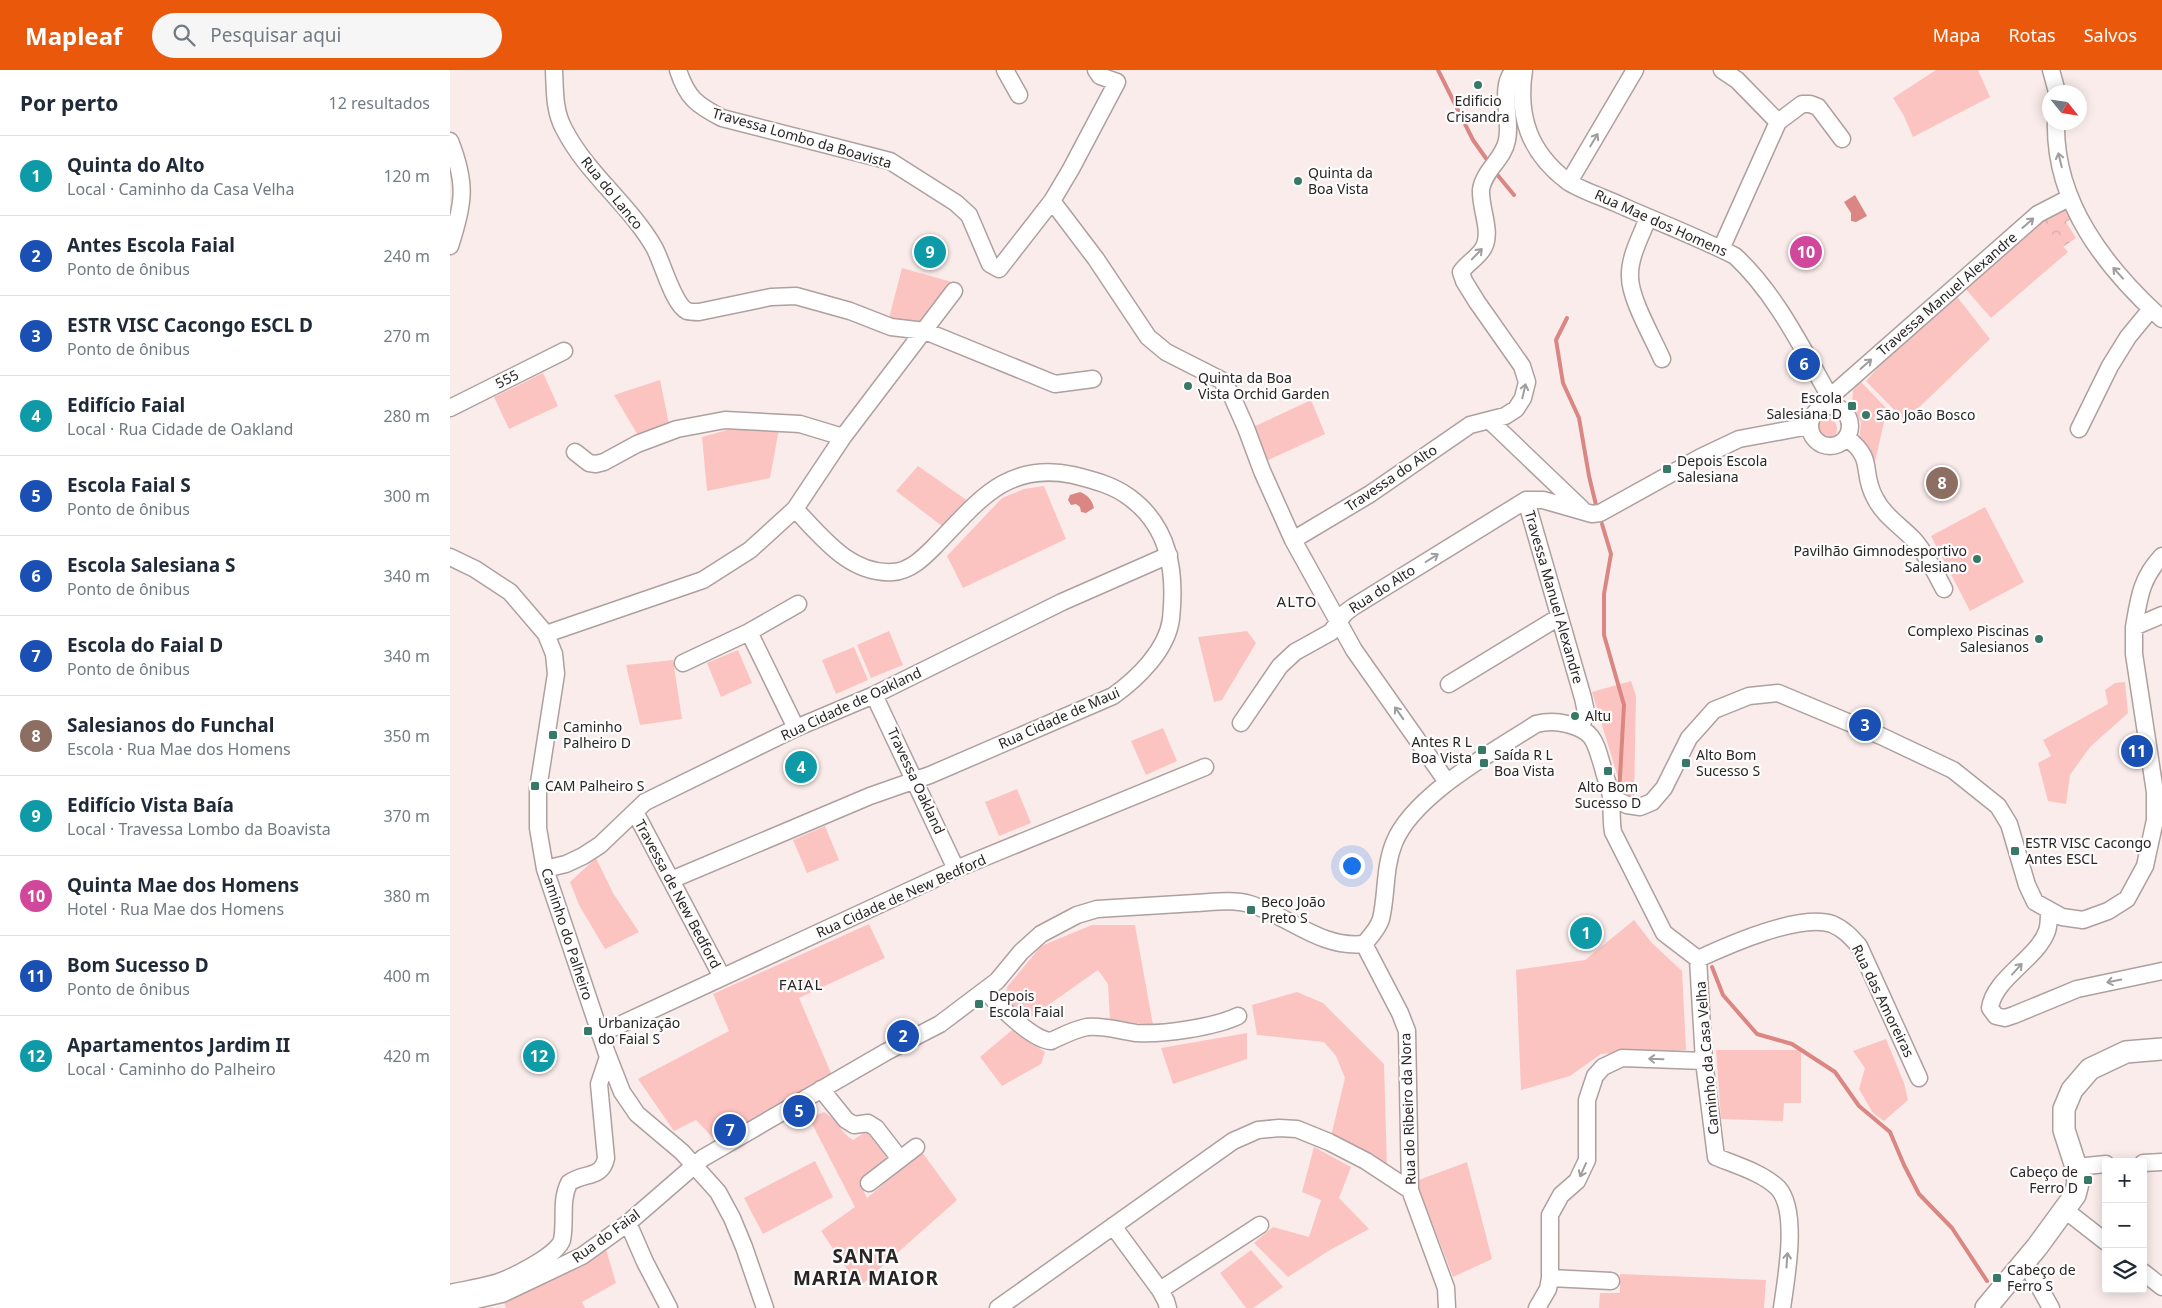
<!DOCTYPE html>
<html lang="pt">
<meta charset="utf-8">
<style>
:root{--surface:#fff;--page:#f6f6f7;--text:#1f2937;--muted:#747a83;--line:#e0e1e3;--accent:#ea580c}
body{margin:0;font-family:"Noto Sans",sans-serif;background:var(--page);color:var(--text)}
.controls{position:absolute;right:15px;bottom:15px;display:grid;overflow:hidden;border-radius:5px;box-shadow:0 2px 12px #0003}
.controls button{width:45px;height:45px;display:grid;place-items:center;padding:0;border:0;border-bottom:1px solid var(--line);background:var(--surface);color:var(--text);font:25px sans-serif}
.compass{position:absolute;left:1592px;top:15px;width:45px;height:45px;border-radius:50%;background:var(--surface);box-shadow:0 2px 12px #0003;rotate:120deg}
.you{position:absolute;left:901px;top:795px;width:18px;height:18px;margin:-12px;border:4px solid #fff;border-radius:50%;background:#1a73e8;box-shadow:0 0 0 8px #1a73e833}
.badge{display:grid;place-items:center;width:32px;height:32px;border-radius:50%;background:var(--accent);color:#fff;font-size:16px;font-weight:700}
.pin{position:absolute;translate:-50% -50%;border:2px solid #fff;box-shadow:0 1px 5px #0006}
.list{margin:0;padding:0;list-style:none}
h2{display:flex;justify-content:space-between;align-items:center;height:65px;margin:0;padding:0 20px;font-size:21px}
h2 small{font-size:16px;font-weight:400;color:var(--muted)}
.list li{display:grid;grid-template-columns:32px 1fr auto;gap:15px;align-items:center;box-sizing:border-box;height:80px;padding:0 20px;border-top:1px solid var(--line)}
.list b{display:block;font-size:19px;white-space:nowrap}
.list p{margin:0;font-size:16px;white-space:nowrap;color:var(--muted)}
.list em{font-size:16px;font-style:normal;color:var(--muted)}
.icon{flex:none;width:28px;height:28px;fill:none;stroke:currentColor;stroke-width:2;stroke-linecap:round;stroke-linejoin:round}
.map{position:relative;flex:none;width:1712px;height:1238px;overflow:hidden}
header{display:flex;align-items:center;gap:30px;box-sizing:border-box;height:70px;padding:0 25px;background:var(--accent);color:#fff}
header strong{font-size:24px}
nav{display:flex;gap:28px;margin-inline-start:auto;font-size:18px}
.search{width:350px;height:45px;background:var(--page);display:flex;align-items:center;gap:12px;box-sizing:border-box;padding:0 18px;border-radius:28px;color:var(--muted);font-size:19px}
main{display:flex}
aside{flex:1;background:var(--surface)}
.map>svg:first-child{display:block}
.grass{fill:#fcc4c1}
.park{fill:url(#park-crowns)}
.water{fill:#da8682}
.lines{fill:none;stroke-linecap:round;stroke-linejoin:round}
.stream{stroke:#da8682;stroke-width:4}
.minor-casing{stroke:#ada09f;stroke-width:19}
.major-casing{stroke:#ada09f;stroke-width:24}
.minor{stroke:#fff;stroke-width:16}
.major{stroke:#fff;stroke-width:21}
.oneway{stroke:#9f9d9d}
.poi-dot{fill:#387866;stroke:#fdfdfd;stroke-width:2}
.labels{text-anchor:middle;stroke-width:4.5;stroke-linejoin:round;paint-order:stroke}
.poi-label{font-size:14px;fill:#2a2525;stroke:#fdfdfd;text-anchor:start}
.street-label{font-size:14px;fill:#2a2525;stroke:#fdfdfd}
.neighbourhood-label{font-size:15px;letter-spacing:1px;fill:#2a2525;stroke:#fdfdfd}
.district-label{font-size:19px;font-weight:bold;letter-spacing:1px;fill:#2a2525;stroke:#fdfdfd}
</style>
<header>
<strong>Mapleaf</strong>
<div class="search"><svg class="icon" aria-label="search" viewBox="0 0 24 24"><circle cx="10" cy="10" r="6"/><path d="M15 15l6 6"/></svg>Pesquisar aqui</div>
<nav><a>Mapa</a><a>Rotas</a><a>Salvos</a></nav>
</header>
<main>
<aside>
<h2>Por perto<small>12 resultados</small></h2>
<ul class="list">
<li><span class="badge" style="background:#0f9aa8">1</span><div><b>Quinta do Alto</b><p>Local · Caminho da Casa Velha</p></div><em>120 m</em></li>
<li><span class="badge" style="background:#1a4fb4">2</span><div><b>Antes Escola Faial</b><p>Ponto de ônibus</p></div><em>240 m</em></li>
<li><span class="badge" style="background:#1a4fb4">3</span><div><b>ESTR VISC Cacongo ESCL D</b><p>Ponto de ônibus</p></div><em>270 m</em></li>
<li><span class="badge" style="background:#0f9aa8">4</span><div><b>Edifício Faial</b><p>Local · Rua Cidade de Oakland</p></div><em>280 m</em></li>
<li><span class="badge" style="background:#1a4fb4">5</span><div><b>Escola Faial S</b><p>Ponto de ônibus</p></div><em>300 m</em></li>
<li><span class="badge" style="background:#1a4fb4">6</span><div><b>Escola Salesiana S</b><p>Ponto de ônibus</p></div><em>340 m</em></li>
<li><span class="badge" style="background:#1a4fb4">7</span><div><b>Escola do Faial D</b><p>Ponto de ônibus</p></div><em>340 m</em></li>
<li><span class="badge" style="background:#8d6e63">8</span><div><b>Salesianos do Funchal</b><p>Escola · Rua Mae dos Homens</p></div><em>350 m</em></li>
<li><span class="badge" style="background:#0f9aa8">9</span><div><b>Edifício Vista Baía</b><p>Local · Travessa Lombo da Boavista</p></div><em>370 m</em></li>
<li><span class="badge" style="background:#d1479c">10</span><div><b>Quinta Mae dos Homens</b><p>Hotel · Rua Mae dos Homens</p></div><em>380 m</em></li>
<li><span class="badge" style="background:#1a4fb4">11</span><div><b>Bom Sucesso D</b><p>Ponto de ônibus</p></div><em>400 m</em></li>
<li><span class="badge" style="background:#0f9aa8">12</span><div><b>Apartamentos Jardim II</b><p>Local · Caminho do Palheiro</p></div><em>420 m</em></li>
</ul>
</aside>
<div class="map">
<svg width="1712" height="1238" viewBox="0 0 1712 1238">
<defs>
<pattern id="park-crowns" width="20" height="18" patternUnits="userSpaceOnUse" patternTransform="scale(1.25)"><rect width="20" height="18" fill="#fcc4c1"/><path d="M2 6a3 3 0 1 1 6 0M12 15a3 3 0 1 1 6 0" fill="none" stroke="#d8a8a6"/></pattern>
</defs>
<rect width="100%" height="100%" fill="#faeceb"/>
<path class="grass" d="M1486,0H1528L1540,27L1463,67L1454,46L1443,28Z
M1589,149L1618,182L1541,248L1512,215Z
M452,198L502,212C493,229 481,258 457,255C451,254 444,250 439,248Z
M1505,224L1540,269L1455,351L1416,311L1439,285Z
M93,303L108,336L59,359L44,327Z
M210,310L219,354L189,367L164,325Z
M1411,312L1437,339L1424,396L1409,371L1411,353L1402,333L1403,320Z
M861,330L875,364L816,391L801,358Z
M1363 359a12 12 0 1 1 24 0a12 12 0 1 1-24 0Z
M312,357L329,359L320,408L257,421L252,367L277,360Z
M468,396L518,431L492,456L446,421Z
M594,416L616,469L513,518L497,486L552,428L574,419Z
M1535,437L1574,512L1520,541L1481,466Z
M439,561L453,595L421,608L407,575Z
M797,561L806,573L772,630L764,632L748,567Z
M404,577L418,610L386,624L372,590Z
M288,580L302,613L271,627L257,593Z
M223,590L232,649L190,655L176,595Z
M1181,611L1186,626L1184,730L1172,721L1142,622Z
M1675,612L1678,643L1640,677L1620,705L1616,734L1598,731L1588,693L1601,686L1593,670L1658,634L1655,620L1665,613Z
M713,658L727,691L696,705L681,671Z
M567,719L581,753L549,766L535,732Z
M375,756L389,790L357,803L343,770Z
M146,788L163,823L189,862L155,879L129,835L120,812Z
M1184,850L1202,873L1232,901L1236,980L1151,984L1120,1006L1071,1020L1066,900L1135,890Z
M419,854L435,888L349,928L381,1003L267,1072L246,1050L224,1061L188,1009L279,961L263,924Z
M642,855H685L703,955L660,950L658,914L648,900L577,950L556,929L557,917L591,876Z
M847,922L873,933L934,994L937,1098L881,1066L895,1008L886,986L874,972L807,965L802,935Z
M562,960L595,982L591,994L552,1016L530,987Z
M797,963V989L723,1014L711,978Z
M1436,969L1454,1013L1458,1030L1434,1051L1423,1043L1409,1019L1415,998L1403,981Z
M1266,980H1351V1033H1334L1333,1051L1271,1049Z
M374,1042C387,1049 391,1063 403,1070L415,1062H420L437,1088L410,1113L417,1128L472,1082L507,1130L409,1217L371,1161L405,1137L359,1048Z
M864,1077L901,1097L889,1128L919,1159L880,1180L838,1207L804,1173L823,1157L859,1167L871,1130L852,1122Z
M365,1091L383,1127L313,1164L294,1128Z
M1017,1092L1042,1189L1003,1207L966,1111Z
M155,1176L166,1213L132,1232L135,1238H56L54,1232L133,1196Z
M801,1180L833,1217L803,1238H796L770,1203Z
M1170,1204L1316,1210L1314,1238H1149L1150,1223H1170Z"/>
<path class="park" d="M1613,135L1624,147L1616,152L1626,168L1613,177L1589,149Z"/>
<path class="water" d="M1405,125L1417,146L1406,152L1401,151V143L1394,132Z
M630,422C638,425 642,430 644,438L636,443L631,442L630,437L626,434L621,435L618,430L620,425Z"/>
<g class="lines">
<path class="stream" d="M988,0L1023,70L1040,94
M1045,102L1064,125
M1117,248L1106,270L1113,313L1129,348L1139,406L1146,435
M1152,454L1161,484L1154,524V565L1174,635L1169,725
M1262,897L1273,925L1307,964L1342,974L1385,1002L1409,1036L1440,1062L1454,1095L1469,1124L1502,1158L1537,1211"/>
<defs>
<path id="minor" d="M104,0C105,21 104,41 114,59C137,104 179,134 204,177C212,191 223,234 237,241C240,242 246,242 249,242L321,227L346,226L400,241L441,257L475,261L605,314L643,309
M228,0C237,28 247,35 272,48L440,91L506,133L519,145L540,194L549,199L602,131L621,99L667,12L650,6L646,0
M555,0L569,25
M1074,0C1067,46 1079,82 1117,111C1132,121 1153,127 1170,135C1208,152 1248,167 1285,186C1326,224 1352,278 1380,327V335
M1272,0L1287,10L1328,52
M1601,0L1607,22
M1606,52C1604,133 1656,198 1712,249
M0,71C17,114 14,133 0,176
M1119,112L1185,0
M602,131L646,189L698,267L716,282L771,310L781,324L796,358L812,401L843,470L904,580L997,712
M1198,148C1191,166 1179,187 1180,207C1180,229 1203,268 1212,289
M1271,179L1328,52L1352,34H1360L1368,37L1392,69
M1380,327L1588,144L1619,128
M1360 356a20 20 0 1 1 40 0a20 20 0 1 1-40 0Z
M0,338L114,281
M1040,351L1132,439
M1629,359L1660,296L1678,267L1701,239
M1397,368C1426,390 1410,401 1425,428C1434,446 1451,456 1464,470C1477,485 1485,502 1494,519
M125,382L139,393L146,394L154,392L187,374L227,359L275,350L350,354L393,367
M1076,430L1133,628L1136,642L1131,657
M843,470L920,424L1020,355L1055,346L1066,339L1073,328L1077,312L1072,296L1027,232L1014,211L1011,202C1017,193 1029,187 1034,177C1042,161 1030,138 1031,120C1033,101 1054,89 1057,70C1062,48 1048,18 1064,0
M0,487L25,499L60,522L96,564L104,584L106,604L88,719V758L95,799L156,981L172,1022L187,1044L232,1082L268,1122L282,1148L294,1177L315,1238
M1684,557C1689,528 1691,508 1712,486
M299,562L348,534
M96,564L253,510L300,480L345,439L393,367L504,221
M233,593L299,562L346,658
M999,614L1109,547
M424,625L506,799
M791,653L830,596L845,582L881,562L895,543L903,537L1076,430H1093L1142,444L1150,443L1251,387L1289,369L1359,356
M1161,727L1177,735L1190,737L1202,732L1214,718L1239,668L1264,640L1299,626L1328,623L1431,666L1503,700L1548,736L1559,754L1577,815L1585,832L1612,847L1633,850L1658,841L1677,829L1695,796L1705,750V722L1684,584V557L1712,545
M185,742L272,907
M95,799L116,794L133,786L150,775L195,732L346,658L424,625L612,532L719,485
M221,810L420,726L480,705L663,626C687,609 717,580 721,549C726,502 720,457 679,427C663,415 643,410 623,405C555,391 527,433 484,477C473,488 460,501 443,502C400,505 372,467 345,439
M1599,842C1599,848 1599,855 1597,861C1587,889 1544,908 1540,938L1546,946L1555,948L1564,945L1627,919L1712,901
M914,874L950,943L957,961L960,1120L996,1218L997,1238
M1248,889C1278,875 1350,843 1382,854C1394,859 1401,867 1409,876L1469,1008
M536,921C548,935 582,970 601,971C612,966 625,959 637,957C654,955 670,961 686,963C712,965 765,957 788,946
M150,964L506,799L755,697
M371,1019L396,1050L404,1055L418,1053L426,1058L450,1089
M1693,1093L1712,1092
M1626,1097L1656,1094
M419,1113L466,1077
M1615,1140L1656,1172
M178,1153L195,1192L219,1238
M663,1156L710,1220L716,1231L718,1238
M1575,1191L1601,1238
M1693,1202L1712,1217
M1100,1208L1161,1211
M710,1220L810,1155
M0,1223C14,1220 28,1218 42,1214C58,1210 107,1186 112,1170C116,1151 110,1131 119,1113C134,1102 152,1109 156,1088L149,1014L158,987
M0,1236L52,1224L132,1186L178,1153L253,1088L436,982L490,954L547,911L571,882L591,864L627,845L647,839C680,837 713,835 746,833C764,832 783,829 800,834C839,846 871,879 914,874C920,867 928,859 931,849C937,824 934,798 944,773C963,725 1043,682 1086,654C1097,651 1106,651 1117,654C1145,661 1145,672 1153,698C1155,707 1160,718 1161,727C1162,739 1161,750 1163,762L1214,863L1248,889L1254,991L1266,1087C1286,1095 1313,1103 1328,1118C1349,1141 1336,1209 1332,1238
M548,1238L783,1071L808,1060L829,1058L847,1059L879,1072L916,1091L960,1120
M1087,1238L1098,1219L1100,1208V1145L1111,1125L1127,1111L1137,1090V1030L1145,1006L1153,997L1172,988L1254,991"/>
<path id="major" d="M1536,1238L1587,1177L1625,1125L1628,1113L1626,1097L1614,1060V1039L1622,1020L1640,999L1676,982L1712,979"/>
</defs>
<use href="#minor" class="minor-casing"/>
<use href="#major" class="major-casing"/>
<use href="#minor" class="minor"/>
<use href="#major" class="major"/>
</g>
<defs><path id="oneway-shaft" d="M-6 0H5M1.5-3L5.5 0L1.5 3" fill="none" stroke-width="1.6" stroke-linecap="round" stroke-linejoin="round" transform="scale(1.25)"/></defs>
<g class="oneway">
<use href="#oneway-shaft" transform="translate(1144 70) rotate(-59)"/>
<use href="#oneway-shaft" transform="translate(1610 90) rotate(-104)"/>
<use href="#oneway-shaft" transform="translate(1578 153) rotate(-41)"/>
<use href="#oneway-shaft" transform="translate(1027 184) rotate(-46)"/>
<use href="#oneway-shaft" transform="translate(1668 203) rotate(-132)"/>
<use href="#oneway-shaft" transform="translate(1416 294) rotate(-41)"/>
<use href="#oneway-shaft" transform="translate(1074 321) rotate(-77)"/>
<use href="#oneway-shaft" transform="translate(982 488) rotate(-32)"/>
<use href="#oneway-shaft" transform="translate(949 643) rotate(-125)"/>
<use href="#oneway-shaft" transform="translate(1567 899) rotate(-48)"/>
<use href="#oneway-shaft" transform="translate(1664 911) rotate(168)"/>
<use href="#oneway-shaft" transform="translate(1206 989) rotate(-178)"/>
<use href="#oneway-shaft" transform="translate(1133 1100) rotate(114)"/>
<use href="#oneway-shaft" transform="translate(1337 1190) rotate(-86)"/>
</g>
<g class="poi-dot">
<circle cx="1028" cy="15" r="5"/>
<circle cx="848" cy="111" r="5"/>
<circle cx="738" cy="316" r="5"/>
<rect x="1397" y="331" width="10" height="10" rx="2.5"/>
<circle cx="1416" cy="345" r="5"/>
<rect x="1212" y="394" width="10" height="10" rx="2.5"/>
<circle cx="1527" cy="489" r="5"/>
<circle cx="1589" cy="569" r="5"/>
<circle cx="1125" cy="646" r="5"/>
<rect x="98" y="660" width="10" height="10" rx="2.5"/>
<rect x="1027" y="675" width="10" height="10" rx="2.5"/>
<rect x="1029" y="688" width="10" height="10" rx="2.5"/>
<rect x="1231" y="688" width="10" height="10" rx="2.5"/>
<rect x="1153" y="696" width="10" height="10" rx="2.5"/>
<rect x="80" y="711" width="10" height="10" rx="2.5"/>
<rect x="1560" y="776" width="10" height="10" rx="2.5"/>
<rect x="796" y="835" width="10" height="10" rx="2.5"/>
<rect x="524" y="929" width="10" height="10" rx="2.5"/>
<rect x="133" y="956" width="10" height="10" rx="2.5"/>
<rect x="1633" y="1105" width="10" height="10" rx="2.5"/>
<rect x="1542" y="1203" width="10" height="10" rx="2.5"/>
</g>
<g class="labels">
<g class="poi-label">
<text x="1028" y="36" text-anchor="middle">Edificio<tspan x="1028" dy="16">Crisandra</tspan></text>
<text x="858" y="108">Quinta da<tspan x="858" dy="16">Boa Vista</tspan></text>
<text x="748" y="313">Quinta da Boa<tspan x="748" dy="16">Vista Orchid Garden</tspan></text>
<text x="1392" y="333" text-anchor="end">Escola<tspan x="1392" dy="16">Salesiana D</tspan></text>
<text x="1426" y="350">São João Bosco</text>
<text x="1227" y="396">Depois Escola<tspan x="1227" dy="16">Salesiana</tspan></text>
<text x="1517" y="486" text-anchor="end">Pavilhão Gimnodesportivo<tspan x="1517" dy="16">Salesiano</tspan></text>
<text x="1579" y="566" text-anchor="end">Complexo Piscinas<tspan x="1579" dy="16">Salesianos</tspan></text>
<text x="1135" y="651">Altu</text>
<text x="113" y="662">Caminho<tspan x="113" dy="16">Palheiro D</tspan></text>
<text x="1022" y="677" text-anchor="end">Antes R L<tspan x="1022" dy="16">Boa Vista</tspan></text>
<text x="1044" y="690">Saída R L<tspan x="1044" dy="16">Boa Vista</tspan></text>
<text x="1246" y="690">Alto Bom<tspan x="1246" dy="16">Sucesso S</tspan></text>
<text x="95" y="721">CAM Palheiro S</text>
<text x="1158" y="722" text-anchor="middle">Alto Bom<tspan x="1158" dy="16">Sucesso D</tspan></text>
<text x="1575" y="778">ESTR VISC Cacongo<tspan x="1575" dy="16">Antes ESCL</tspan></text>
<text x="811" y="837">Beco João<tspan x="811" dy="16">Preto S</tspan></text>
<text x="539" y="931">Depois<tspan x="539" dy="16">Escola Faial</tspan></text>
<text x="148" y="958">Urbanização<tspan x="148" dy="16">do Faial S</tspan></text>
<text x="1628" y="1107" text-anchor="end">Cabeço de<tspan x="1628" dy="16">Ferro D</tspan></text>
<text x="1557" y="1205">Cabeço de<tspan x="1557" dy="16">Ferro S</tspan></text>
</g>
<g class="street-label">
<text transform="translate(352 68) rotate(16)" y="5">Travessa Lombo da Boavista</text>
<text transform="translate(162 123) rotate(51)" y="5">Rua do Lanco</text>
<text transform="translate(1211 153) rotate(24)" y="5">Rua Mae dos Homens</text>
<text transform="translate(1497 224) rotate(-41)" y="5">Travessa Manuel Alexandre</text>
<text transform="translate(57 309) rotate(-27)" y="5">555</text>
<text transform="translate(941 408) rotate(-34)" y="5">Travessa do Alto</text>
<text transform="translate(932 519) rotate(-33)" y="5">Rua do Alto</text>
<text transform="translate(1104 527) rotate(74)" y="5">Travessa Manuel Alexandre</text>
<text transform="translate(401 634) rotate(-25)" y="5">Rua Cidade de Oakland</text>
<text transform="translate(609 648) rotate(-24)" y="5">Rua Cidade de Maui</text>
<text transform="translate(466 711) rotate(65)" y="5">Travessa Oakland</text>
<text transform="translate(228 824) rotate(62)" y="5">Travessa de New Bedford</text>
<text transform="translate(451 826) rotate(-24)" y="5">Rua Cidade de New Bedford</text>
<text transform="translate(117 864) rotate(72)" y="5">Caminho do Palheiro</text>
<text transform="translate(1433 931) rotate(64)" y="5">Rua das Amoreiras</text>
<text transform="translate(1257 988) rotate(-95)" y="5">Caminho da Casa Velha</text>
<text transform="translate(958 1039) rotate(-92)" y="5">Rua do Ribeiro da Nora</text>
<text transform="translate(156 1166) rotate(-36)" y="5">Rua do Faial</text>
</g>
<g class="neighbourhood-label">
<text x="847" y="537">ALTO</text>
<text x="351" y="920">FAIAL</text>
</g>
<g class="district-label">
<text x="416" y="1193">SANTA<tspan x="416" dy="22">MARIA MAIOR</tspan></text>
</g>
</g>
</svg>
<div class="controls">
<button>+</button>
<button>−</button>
<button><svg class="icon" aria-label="layers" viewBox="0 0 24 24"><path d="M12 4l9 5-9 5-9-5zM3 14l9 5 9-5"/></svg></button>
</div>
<svg class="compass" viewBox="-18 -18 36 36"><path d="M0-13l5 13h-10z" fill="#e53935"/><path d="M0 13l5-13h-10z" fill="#747a83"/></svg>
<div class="you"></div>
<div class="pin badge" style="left:1136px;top:863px;background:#0f9aa8">1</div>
<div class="pin badge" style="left:453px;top:966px;background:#1a4fb4">2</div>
<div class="pin badge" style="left:1415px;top:655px;background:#1a4fb4">3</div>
<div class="pin badge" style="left:351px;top:697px;background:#0f9aa8">4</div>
<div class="pin badge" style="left:349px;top:1041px;background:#1a4fb4">5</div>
<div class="pin badge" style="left:1354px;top:294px;background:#1a4fb4">6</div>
<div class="pin badge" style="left:280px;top:1060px;background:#1a4fb4">7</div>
<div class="pin badge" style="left:1492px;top:413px;background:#8d6e63">8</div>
<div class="pin badge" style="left:480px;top:182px;background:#0f9aa8">9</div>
<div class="pin badge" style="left:1356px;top:182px;background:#d1479c">10</div>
<div class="pin badge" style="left:1687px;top:681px;background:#1a4fb4">11</div>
<div class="pin badge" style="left:89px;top:986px;background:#0f9aa8">12</div>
</div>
</main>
